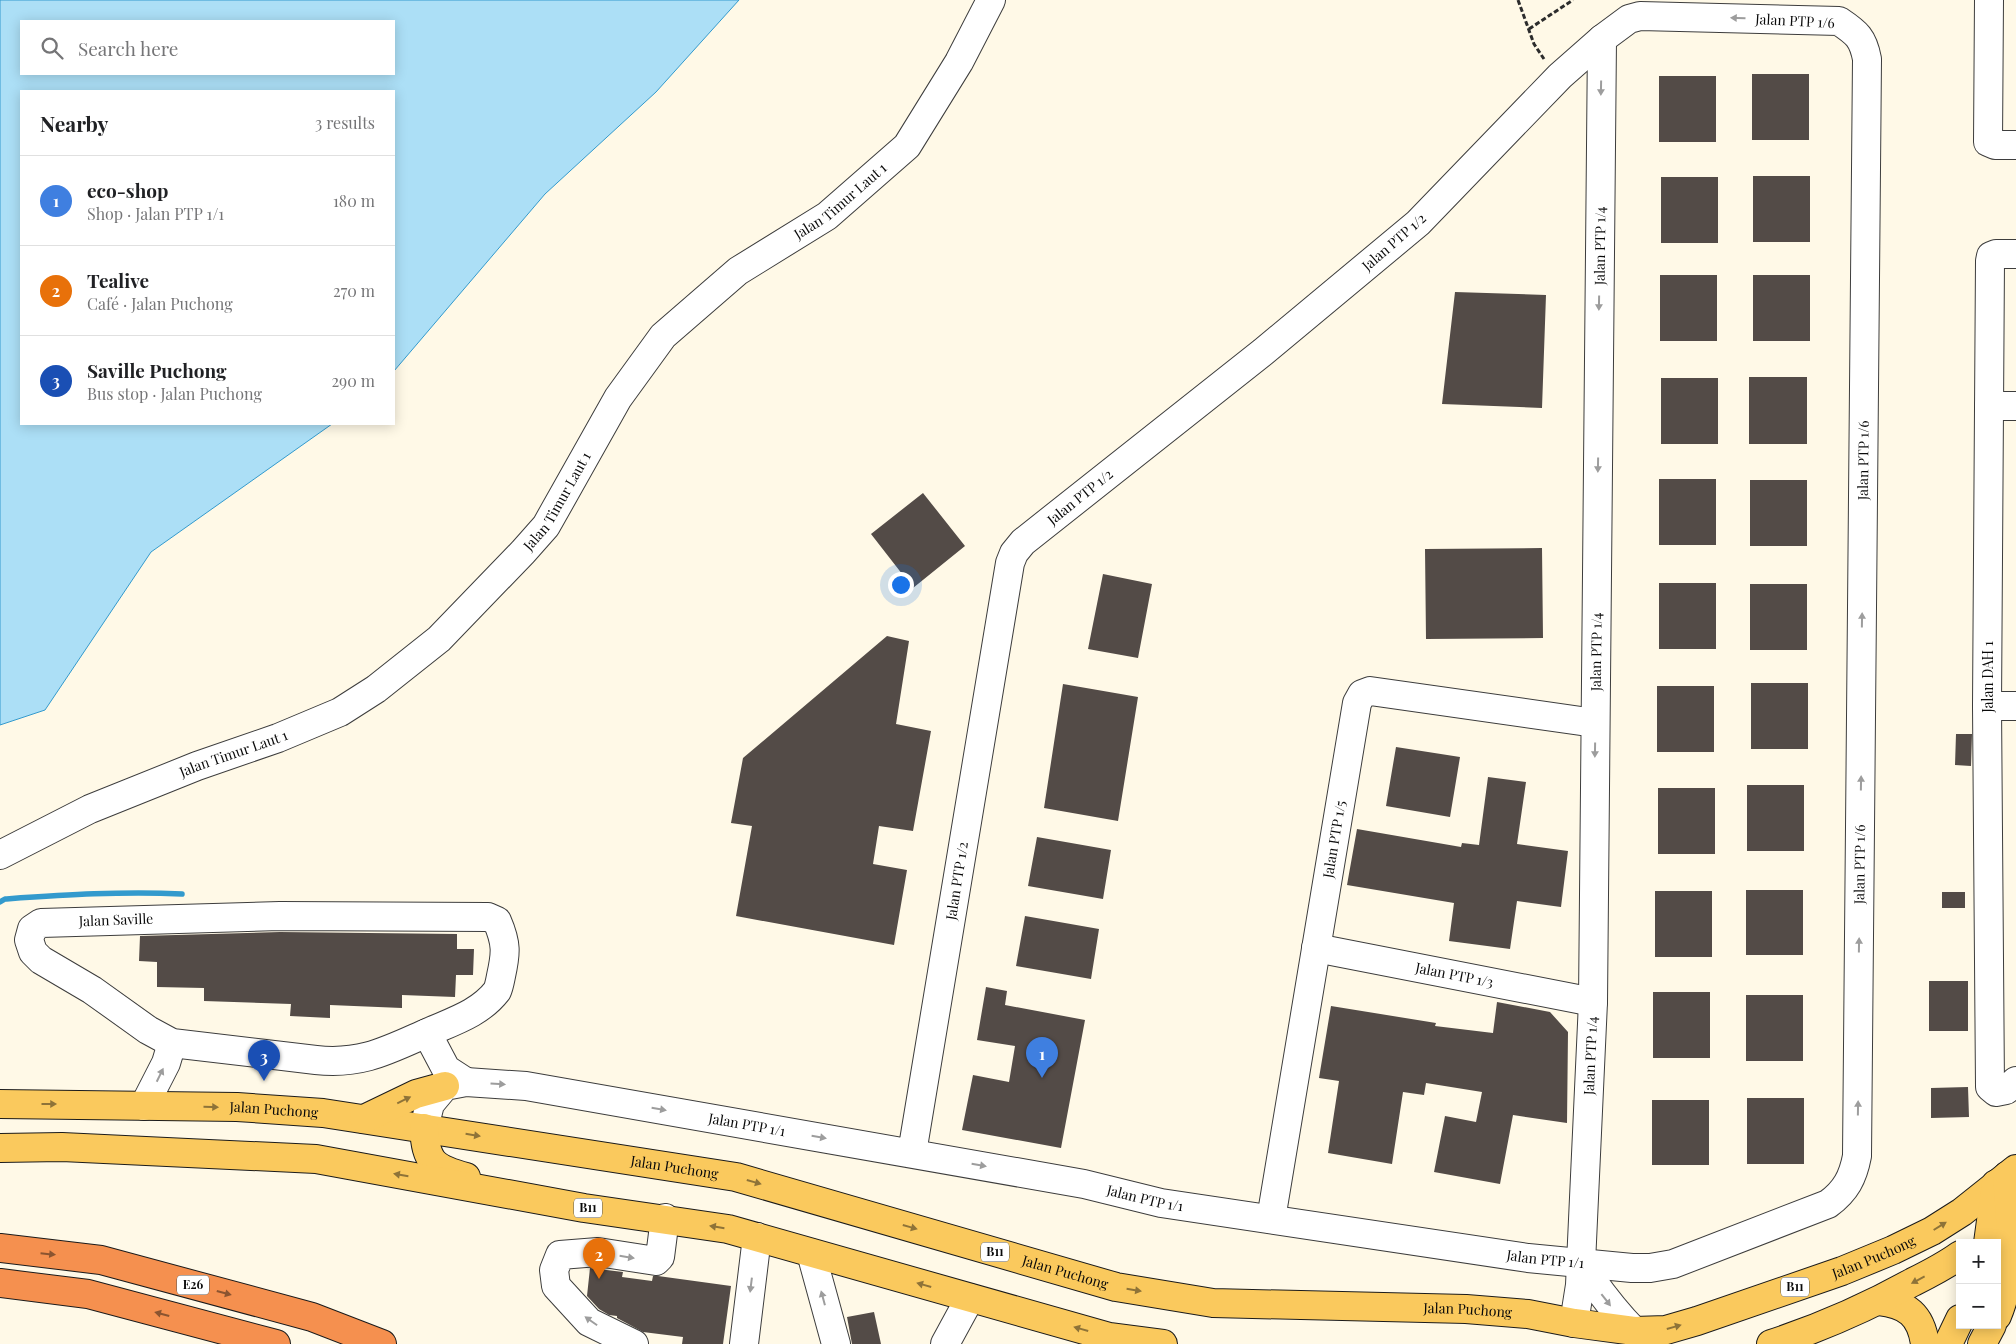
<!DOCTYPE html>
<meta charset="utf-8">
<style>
:root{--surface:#fff;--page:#f6f6f6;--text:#202124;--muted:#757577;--line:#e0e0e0;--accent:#d93025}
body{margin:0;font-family:"Playfair Display",serif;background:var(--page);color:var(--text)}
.controls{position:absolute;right:15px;bottom:15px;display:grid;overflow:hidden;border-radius:0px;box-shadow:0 2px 12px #0003}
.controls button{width:45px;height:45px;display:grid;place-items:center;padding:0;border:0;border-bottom:1px solid var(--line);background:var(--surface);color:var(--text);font:25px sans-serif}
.you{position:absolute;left:900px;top:584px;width:18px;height:18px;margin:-12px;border:4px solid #fff;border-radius:50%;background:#1a73e8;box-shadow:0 0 0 8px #1a73e833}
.badge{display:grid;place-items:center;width:32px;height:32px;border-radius:50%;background:var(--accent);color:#fff;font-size:16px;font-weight:700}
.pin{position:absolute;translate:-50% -41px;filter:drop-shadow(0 1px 2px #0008)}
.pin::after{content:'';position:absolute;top:26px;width:18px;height:15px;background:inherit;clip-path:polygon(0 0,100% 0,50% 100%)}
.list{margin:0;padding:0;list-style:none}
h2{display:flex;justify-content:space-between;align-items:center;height:65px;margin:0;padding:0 20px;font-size:21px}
h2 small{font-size:16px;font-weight:400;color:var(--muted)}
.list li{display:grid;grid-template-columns:32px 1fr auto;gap:15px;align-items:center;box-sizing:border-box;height:90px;padding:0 20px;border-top:1px solid var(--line)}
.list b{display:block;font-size:19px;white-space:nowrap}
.list p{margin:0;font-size:16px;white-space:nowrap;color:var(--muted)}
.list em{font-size:16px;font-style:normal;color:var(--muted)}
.icon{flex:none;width:28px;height:28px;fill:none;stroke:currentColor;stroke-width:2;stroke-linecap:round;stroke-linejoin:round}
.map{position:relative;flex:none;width:2016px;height:1344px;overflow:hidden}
.search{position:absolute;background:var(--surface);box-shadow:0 2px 12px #0003;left:20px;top:20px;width:375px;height:55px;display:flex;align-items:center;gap:12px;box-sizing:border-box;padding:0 18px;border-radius:0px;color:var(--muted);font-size:19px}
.panel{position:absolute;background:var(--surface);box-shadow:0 2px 12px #0003;left:20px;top:90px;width:375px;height:335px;border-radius:0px}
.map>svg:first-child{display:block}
.water{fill:#acdff6;stroke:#339acd;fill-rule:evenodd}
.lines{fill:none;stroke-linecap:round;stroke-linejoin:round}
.stream{stroke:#339acd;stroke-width:5.5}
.building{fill:#534b47}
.minor-casing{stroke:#3d3d3d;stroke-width:30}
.major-casing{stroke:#1b1b1b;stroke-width:30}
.highway-casing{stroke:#1b1b1b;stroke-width:30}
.path{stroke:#2c2c2c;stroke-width:3;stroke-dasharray:5 2.5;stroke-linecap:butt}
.minor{stroke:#fff;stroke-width:28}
.major{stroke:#fac95d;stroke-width:28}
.highway{stroke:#f5904f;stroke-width:28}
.oneway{fill:#9d9d9d}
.oneway2{fill:#8e7338}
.oneway3{fill:#8b5430}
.labels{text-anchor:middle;stroke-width:5;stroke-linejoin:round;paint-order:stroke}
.shield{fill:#fff;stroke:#545454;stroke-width:1}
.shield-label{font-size:12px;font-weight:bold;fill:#0a0a0a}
.street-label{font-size:14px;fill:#0a0a0a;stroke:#fff}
</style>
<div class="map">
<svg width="2016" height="1344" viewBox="0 0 2016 1344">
<rect width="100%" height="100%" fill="#fff9e7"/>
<path class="water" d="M0,0H739L656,92L545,194L394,371V91H21V424H332L151,552L45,710L0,725ZM21,21H394V74H21Z"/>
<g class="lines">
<path class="stream" d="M0,902L5,899C64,895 122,891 182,894"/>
</g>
<path class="building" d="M1752,74H1809V140H1752Z
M1659,76H1716V142H1659Z
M1753,176H1810V242H1753Z
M1661,177H1718V243H1661Z
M1660,275H1717V341H1660Z
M1753,275H1810V341H1753Z
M1455,292L1546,295L1542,408L1442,404Z
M1749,377H1807V444H1749Z
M1661,378H1718V444H1661Z
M1659,479H1716V545H1659Z
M1750,480H1807V546H1750Z
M923,493L965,546L913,588L871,534Z
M1542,548L1543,638L1426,639L1425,549Z
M1103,574L1152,584L1138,658L1088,649Z
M1659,583H1716V649H1659Z
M1750,584H1807V650H1750Z
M887,636L909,641L896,724L931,731L913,831L879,826L873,864L907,870L894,945L736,916L752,826L731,823L743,758Z
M1751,683H1808V749H1751Z
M1063,684L1138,697L1118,821L1044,808Z
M1657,686H1714V752H1657Z
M1956,734H1972L1971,766L1955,765Z
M1396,747L1460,757L1450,817L1386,806Z
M1488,777L1526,782L1517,844L1568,851L1561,907L1517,901L1510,949L1449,941L1454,903L1347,885L1357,829L1461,847L1462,843L1479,845Z
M1747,785H1804V851H1747Z
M1658,788H1715V854H1658Z
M1037,837L1111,850L1103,899L1028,886Z
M1746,890H1803V955H1746Z
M1655,891H1712V957H1655Z
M1942,892H1965V908H1942Z
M1025,916L1099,929L1091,979L1016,966Z
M280,932L457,934V949H474L473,975H456L455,997L402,995V1008L330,1005V1018L290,1016L291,1004L204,1001V988L157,987V962L139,961L140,936Z
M1929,981H1968V1031H1929Z
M986,987L1007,991L1005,1005L1085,1020L1061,1148L962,1130L973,1075L1009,1082L1015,1046L977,1040Z
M1653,992H1710V1058H1653Z
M1746,995H1803V1061H1746Z
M1497,1002L1550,1012L1568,1032L1567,1123L1513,1115L1500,1184L1434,1172L1445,1116L1476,1122L1482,1092L1426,1083L1424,1095L1403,1092L1392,1164L1328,1153L1339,1081L1319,1078L1331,1006L1436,1023L1435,1026L1493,1033Z
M1968,1087L1969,1117L1931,1118V1088Z
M1747,1098H1804V1164H1747Z
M1652,1100H1709V1165H1652Z
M590,1268L623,1272L622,1277L652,1281L653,1276H658L731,1286L723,1344H682L683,1337L643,1332L617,1318V1316L609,1315L599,1309L587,1296Z
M874,1312L881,1344H852L847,1317Z"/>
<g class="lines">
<defs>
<g id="minor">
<path d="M1989,0L1988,142L1995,145H2016"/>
<path d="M2016,254H1996L1991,256L1990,261L1987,706L1990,1087L1996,1092L2006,1090L2016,1081"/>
<path d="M1989,406H2016"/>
<path d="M1987,706H2016"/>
<path id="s1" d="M0,855L90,809L197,766L278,738L340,712L376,689L439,639L523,552L546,526L618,398L663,336L738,271L827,216L907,146L959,62L991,0"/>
<path d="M280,916L488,917L497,921C507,944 506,953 501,976C500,981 499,987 497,991C480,1013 454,1021 429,1032C388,1050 362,1065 316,1060L172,1043L148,1030L92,990L41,960L33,952L29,940L32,929L41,923Z"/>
<path id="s2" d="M1316,948L1593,1002"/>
<path d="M427,1033L446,1069L466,1082"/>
<path d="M144,1106L166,1063L172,1043"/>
<path id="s3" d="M424,1128L430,1104L445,1086L466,1082L526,1086L1084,1184L1161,1203L1528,1258L1632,1268H1650L1673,1264L1828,1204C1846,1191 1853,1177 1857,1156L1867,59C1863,38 1857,33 1839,21L1640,16L1629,19L1602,39L1560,76L1418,223L1263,352L1023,542L1014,553L1010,563L912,1153"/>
<path id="s4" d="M1271,1219L1357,703L1362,694L1370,691L1595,723"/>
<path d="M811,1253L836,1344"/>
<path d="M1581,1264C1597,1288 1614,1311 1634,1331"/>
<path id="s5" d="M1574,1323L1580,1285L1593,1002L1602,39"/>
<path d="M634,1344L589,1322L556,1286L554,1270L560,1255L598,1252L656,1261L660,1257L665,1218"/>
<path d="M744,1344L757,1237"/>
<path d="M945,1344L970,1298"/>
</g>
<g id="major">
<path id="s6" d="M0,1104L237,1107L323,1113L736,1177L1116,1287L1213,1303L1466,1309L1528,1314L1574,1323L1634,1331L1666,1330L1697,1321L1842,1271L1893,1250L1932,1231L1962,1212L2016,1169"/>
<path d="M364,1119L416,1094L445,1086"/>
<path d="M424,1128C426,1162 433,1168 466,1177"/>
<path d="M0,1148L62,1147L316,1159L584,1208L728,1229L1109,1337L1163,1344"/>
<path d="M1988,1243L1996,1184"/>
<path d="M1879,1301C1907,1304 1921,1315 1925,1344"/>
<path d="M1997,1316C2016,1270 2011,1226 2007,1176"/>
<path d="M1771,1344C1820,1328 1868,1307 1913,1282C1929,1274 1945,1266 1960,1255"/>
<path d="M1948,1344L1960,1319"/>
<path d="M1982,1344L1992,1325"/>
</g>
<path id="highway" d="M0,1248L101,1260L312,1317L382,1344
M0,1283L88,1294L276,1344"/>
</defs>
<use href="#minor" class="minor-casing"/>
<use href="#major" class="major-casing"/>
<use href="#highway" class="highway-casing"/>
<path class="path" d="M1518,0L1534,44L1544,59
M1529,29L1573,0"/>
<use href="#minor" class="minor"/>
<use href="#major" class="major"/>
<use href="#highway" class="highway"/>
</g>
<defs><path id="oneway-solid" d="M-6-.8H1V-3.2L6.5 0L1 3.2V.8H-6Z" transform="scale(1.25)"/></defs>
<g class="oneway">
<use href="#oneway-solid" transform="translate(1738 18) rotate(-178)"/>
<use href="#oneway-solid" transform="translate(1601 88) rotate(91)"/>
<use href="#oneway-solid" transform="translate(1599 303) rotate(91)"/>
<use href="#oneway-solid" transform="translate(1598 465) rotate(91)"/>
<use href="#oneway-solid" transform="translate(1862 620) rotate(-89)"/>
<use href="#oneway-solid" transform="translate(1595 750) rotate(91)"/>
<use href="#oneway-solid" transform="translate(1861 783) rotate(-89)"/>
<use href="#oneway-solid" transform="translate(1859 945) rotate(-89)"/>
<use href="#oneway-solid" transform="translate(160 1075) rotate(-64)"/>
<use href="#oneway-solid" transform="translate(498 1084) rotate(4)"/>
<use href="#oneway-solid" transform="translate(1858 1108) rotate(-89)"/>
<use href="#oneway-solid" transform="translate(659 1109) rotate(10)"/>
<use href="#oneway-solid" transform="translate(819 1137) rotate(10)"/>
<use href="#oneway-solid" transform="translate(979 1165) rotate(10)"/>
<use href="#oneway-solid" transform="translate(627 1257) rotate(9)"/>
<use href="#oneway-solid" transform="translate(751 1285) rotate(97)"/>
<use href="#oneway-solid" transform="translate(823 1298) rotate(-105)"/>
<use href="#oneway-solid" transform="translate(1606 1300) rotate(52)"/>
<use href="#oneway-solid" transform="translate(591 1321) rotate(-145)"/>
</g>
<g class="oneway2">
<use href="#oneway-solid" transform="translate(404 1100) rotate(-26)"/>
<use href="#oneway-solid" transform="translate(49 1104)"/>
<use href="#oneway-solid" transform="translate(211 1107) rotate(1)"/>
<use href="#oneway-solid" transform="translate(473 1135) rotate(9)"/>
<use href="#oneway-solid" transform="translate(401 1175) rotate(-170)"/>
<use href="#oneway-solid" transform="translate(754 1182) rotate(16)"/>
<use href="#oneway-solid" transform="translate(1940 1226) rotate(-32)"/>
<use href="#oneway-solid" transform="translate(717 1227) rotate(-171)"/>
<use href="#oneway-solid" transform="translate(910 1227) rotate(16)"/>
<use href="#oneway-solid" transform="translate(1918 1280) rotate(152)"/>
<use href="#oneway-solid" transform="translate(924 1285) rotate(-164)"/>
<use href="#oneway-solid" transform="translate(1134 1290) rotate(9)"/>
<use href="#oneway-solid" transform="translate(1674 1327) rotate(-16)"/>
<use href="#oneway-solid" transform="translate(1081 1329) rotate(-164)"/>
</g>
<g class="oneway3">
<use href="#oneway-solid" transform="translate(48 1254) rotate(6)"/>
<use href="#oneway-solid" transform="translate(224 1293) rotate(15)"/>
<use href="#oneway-solid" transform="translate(162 1314) rotate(-165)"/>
</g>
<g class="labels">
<g class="shield">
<rect x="574" y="1198.5" width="28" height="19" rx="4"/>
<rect x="981" y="1242.5" width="28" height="19" rx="4"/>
<rect x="177" y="1275.5" width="32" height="19" rx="4"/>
<rect x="1781" y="1277.5" width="28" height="19" rx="4"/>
</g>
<g class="shield-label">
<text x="588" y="1212">B11</text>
<text x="995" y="1256">B11</text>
<text x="193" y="1289">E26</text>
<text x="1795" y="1291">B11</text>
</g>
<g class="street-label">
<text transform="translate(1795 21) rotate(3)" y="5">Jalan PTP 1/6</text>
<text dy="5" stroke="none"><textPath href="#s1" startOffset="1095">Jalan Timur Laut 1</textPath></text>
<text transform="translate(1394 242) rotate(-41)" y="5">Jalan PTP 1/2</text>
<text dy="5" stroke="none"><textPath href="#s5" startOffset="1078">Jalan PTP 1/4</textPath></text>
<text dy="5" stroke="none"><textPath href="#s3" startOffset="2212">Jalan PTP 1/6</textPath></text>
<text transform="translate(1080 497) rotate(-39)" y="5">Jalan PTP 1/2</text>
<text dy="5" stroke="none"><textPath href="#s1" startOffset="675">Jalan Timur Laut 1</textPath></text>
<text dy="5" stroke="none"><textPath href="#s5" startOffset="672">Jalan PTP 1/4</textPath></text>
<text transform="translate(1988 677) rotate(-90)" y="5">Jalan DAH 1</text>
<text dy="5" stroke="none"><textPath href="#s1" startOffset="255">Jalan Timur Laut 1</textPath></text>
<text dy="5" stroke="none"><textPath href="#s4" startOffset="385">Jalan PTP 1/5</textPath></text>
<text dy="5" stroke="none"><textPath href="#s3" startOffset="1808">Jalan PTP 1/6</textPath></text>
<text transform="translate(957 881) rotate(-81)" y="5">Jalan PTP 1/2</text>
<text transform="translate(116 920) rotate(-2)" y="5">Jalan Saville</text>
<text dy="5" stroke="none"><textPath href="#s2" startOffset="141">Jalan PTP 1/3</textPath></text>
<text dy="5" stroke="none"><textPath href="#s5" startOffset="268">Jalan PTP 1/4</textPath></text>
<text dy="5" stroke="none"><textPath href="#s6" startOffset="274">Jalan Puchong</textPath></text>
<text dy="5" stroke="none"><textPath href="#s3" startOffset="354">Jalan PTP 1/1</textPath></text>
<text dy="5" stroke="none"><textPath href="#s6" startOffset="679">Jalan Puchong</textPath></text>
<text dy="5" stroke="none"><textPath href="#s3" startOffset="759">Jalan PTP 1/1</textPath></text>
<text dy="5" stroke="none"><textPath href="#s6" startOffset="1910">Jalan Puchong</textPath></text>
<text dy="5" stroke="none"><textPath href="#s3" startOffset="1164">Jalan PTP 1/1</textPath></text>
<text dy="5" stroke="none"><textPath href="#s6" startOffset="1084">Jalan Puchong</textPath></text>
<text dy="5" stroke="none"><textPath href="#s6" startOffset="1490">Jalan Puchong</textPath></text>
</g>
</g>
</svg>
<div class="controls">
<button>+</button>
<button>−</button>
</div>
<div class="you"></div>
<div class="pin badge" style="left:1042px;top:1078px;background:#3f7fe0">1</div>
<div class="pin badge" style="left:599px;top:1279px;background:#e8710a">2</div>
<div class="pin badge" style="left:264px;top:1081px;background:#1a4fb4">3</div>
<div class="search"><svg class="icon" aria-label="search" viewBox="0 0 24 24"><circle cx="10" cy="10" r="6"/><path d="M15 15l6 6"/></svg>Search here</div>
<section class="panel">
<h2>Nearby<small>3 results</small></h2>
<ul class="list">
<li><span class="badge" style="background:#3f7fe0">1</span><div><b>eco-shop</b><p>Shop · Jalan PTP 1/1</p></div><em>180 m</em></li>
<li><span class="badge" style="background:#e8710a">2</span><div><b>Tealive</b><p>Café · Jalan Puchong</p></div><em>270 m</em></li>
<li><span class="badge" style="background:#1a4fb4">3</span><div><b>Saville Puchong</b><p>Bus stop · Jalan Puchong</p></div><em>290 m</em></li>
</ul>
</section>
</div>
